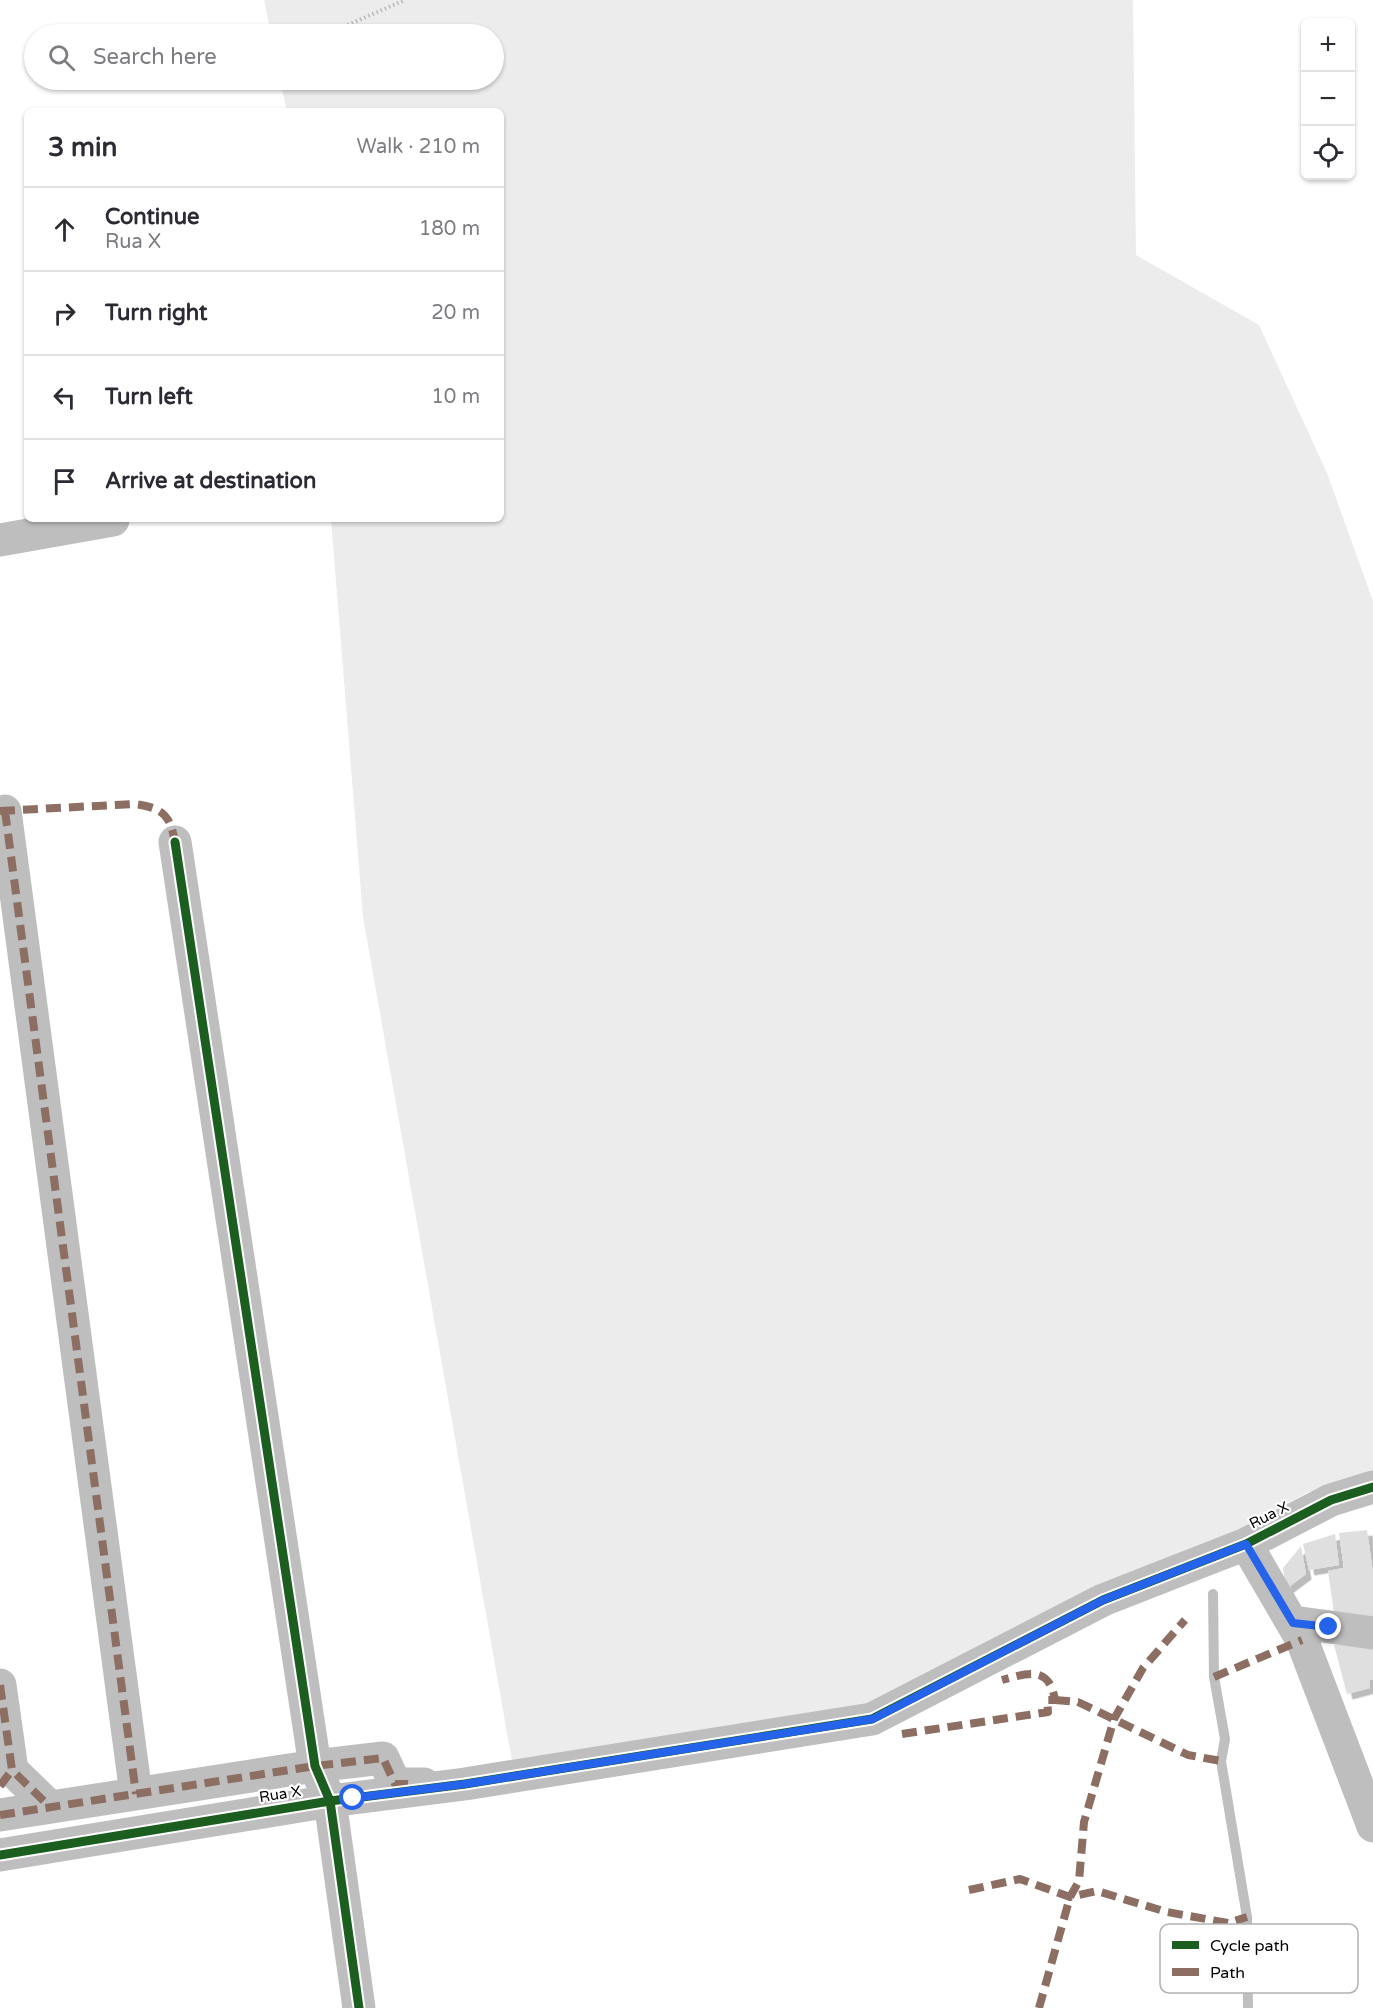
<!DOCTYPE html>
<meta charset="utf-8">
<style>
:root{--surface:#fff;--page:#f2f2f3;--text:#2b2b33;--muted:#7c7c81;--line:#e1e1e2}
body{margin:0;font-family:"Varela Round",sans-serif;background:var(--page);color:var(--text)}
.controls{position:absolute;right:18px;top:18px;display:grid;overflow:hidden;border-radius:9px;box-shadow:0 2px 4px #0004}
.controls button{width:54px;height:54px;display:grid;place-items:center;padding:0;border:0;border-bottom:2px solid var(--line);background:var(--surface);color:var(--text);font:30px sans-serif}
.stop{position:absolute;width:18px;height:18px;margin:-14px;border:4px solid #2563eb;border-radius:50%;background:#fff}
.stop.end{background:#2563eb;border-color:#fff;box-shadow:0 2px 6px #0008}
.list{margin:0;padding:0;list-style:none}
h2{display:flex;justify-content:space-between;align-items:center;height:78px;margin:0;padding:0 24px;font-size:26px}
h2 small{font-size:20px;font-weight:400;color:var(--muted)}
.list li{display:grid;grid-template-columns:39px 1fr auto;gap:18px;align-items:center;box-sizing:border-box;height:84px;padding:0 24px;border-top:2px solid var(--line)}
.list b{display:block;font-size:22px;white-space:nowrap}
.list p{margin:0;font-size:20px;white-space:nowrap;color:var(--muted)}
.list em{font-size:20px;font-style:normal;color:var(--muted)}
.icon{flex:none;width:33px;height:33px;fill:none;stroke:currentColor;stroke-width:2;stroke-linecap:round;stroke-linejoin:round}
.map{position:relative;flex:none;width:1373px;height:2008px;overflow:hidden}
.search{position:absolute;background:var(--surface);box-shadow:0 2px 4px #0004;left:24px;top:24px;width:480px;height:66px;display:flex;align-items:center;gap:15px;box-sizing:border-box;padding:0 21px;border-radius:33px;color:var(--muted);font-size:22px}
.panel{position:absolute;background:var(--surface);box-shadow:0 2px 4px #0004;left:24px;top:108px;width:480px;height:414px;border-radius:9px}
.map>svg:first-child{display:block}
.green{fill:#ececec}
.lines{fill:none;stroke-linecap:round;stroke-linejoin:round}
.stream{stroke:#bfbfbf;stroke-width:10}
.building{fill:#dfdfdf;filter:url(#shadow)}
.path{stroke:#b9b9b9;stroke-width:4;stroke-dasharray:1.5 3;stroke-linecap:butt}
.minor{stroke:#bebebe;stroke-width:33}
.quiet{stroke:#8d6e63;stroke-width:8;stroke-dasharray:15 8;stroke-linecap:butt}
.cycleway-casing{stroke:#fff;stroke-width:13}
.cycleway{stroke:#1b5e20;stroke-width:9}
.route{stroke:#2563eb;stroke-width:8}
.labels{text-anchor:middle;stroke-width:4.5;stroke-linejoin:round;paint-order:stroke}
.street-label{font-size:15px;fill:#000;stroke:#fff}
.key{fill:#fff;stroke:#b2b2b2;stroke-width:1.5}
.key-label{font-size:16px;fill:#000}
</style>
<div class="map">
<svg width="1373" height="2008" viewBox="0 0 1373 2008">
<defs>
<filter id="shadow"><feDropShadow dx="5.5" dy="5.5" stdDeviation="0" flood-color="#0004"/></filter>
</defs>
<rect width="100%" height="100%" fill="#fff"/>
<path class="green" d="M264,0H1133L1136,255L1259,325L1327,473L1373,601V1473L1308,1492L1240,1531L1098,1585L848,1713L512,1761L363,917L331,519H501V111H287L280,80H494V34H271Z"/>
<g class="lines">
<path class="stream" d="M1213,1594L1214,1677L1225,1739L1221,1761L1247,1917L1248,2008"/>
</g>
<path class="building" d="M1367,1530L1373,1573V1616L1335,1620L1328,1571L1344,1568L1339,1533Z
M1335,1534L1339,1565L1309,1570L1303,1544Z
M1301,1546L1306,1574L1286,1589L1283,1568Z
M1373,1644V1680H1370V1688L1347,1694L1334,1645Z"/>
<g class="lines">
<path class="path" d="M327,34L405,0"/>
<path class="minor" d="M0,540L113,520
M5,811L136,1794
M175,842L315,1766L330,1801L359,2008
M1246,1544L1302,1640L1373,1826
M1293,1622L1373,1633
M0,1685L12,1770L50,1807
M0,1815L315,1766L383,1758L395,1784H424
M0,1855L330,1801L465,1784L872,1719L1103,1600L1246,1544L1331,1500L1373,1487"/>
<path class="quiet" d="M0,811L134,804C166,808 171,817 176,848
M5,811L136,1794
M1214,1677L1302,1640
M0,1685L12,1770L50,1807
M1055,1700L1078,1702L1188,1755L1221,1761
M902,1734L1048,1712L1047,1700H1055C1049,1665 1028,1673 1002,1680
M0,1786L12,1770
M0,1815L315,1766L383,1758L395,1784H411
M969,1890L1020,1879L1070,1897L1097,1891L1167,1912L1228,1923L1247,1917
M1039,2008L1070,1897L1079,1881L1084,1822L1114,1719L1143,1668L1185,1620"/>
<defs>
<path id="cycleway" d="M175,842L315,1766L330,1801L359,2008
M0,1855L330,1801L465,1784L872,1719L1103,1600L1246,1544L1331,1500L1373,1487"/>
</defs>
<use href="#cycleway" class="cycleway-casing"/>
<use href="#cycleway" class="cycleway"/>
</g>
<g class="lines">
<path class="route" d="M353,1798L465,1784L873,1719L1103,1600L1246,1544L1293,1623L1329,1627"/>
</g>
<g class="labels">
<g class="street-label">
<text transform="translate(1269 1515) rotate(-27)" y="5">Rua X</text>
<text transform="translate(280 1794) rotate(-9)" y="5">Rua X</text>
</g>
</g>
<rect x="1160" y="1924" width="198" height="69" rx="9" class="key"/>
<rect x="1172" y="1941" width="27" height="8" fill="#1b5e20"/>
<rect x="1172" y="1968" width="27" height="8" fill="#8d6e63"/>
<g class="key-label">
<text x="1210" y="1951">Cycle path</text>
<text x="1210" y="1978">Path</text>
</g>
</svg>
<div class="controls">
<button>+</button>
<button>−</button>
<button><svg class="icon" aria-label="locate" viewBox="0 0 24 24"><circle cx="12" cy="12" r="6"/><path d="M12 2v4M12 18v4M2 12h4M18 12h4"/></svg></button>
</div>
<div class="stop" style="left:353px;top:1798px"></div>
<div class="stop end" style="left:1329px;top:1627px"></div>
<div class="search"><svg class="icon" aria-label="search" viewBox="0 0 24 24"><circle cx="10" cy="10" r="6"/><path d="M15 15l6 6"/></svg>Search here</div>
<section class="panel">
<h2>3 min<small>Walk · 210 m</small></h2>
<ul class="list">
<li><svg class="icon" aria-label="ahead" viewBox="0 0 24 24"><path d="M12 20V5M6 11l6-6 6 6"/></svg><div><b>Continue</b><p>Rua X</p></div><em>180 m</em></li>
<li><svg class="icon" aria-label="right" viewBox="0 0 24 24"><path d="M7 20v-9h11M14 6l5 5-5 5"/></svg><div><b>Turn right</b></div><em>20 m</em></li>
<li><svg class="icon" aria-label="left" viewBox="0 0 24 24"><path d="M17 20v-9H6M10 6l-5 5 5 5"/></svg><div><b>Turn left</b></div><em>10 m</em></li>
<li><svg class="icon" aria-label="arrive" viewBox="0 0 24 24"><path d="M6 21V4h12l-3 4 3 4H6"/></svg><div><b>Arrive at destination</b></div></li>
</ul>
</section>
</div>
